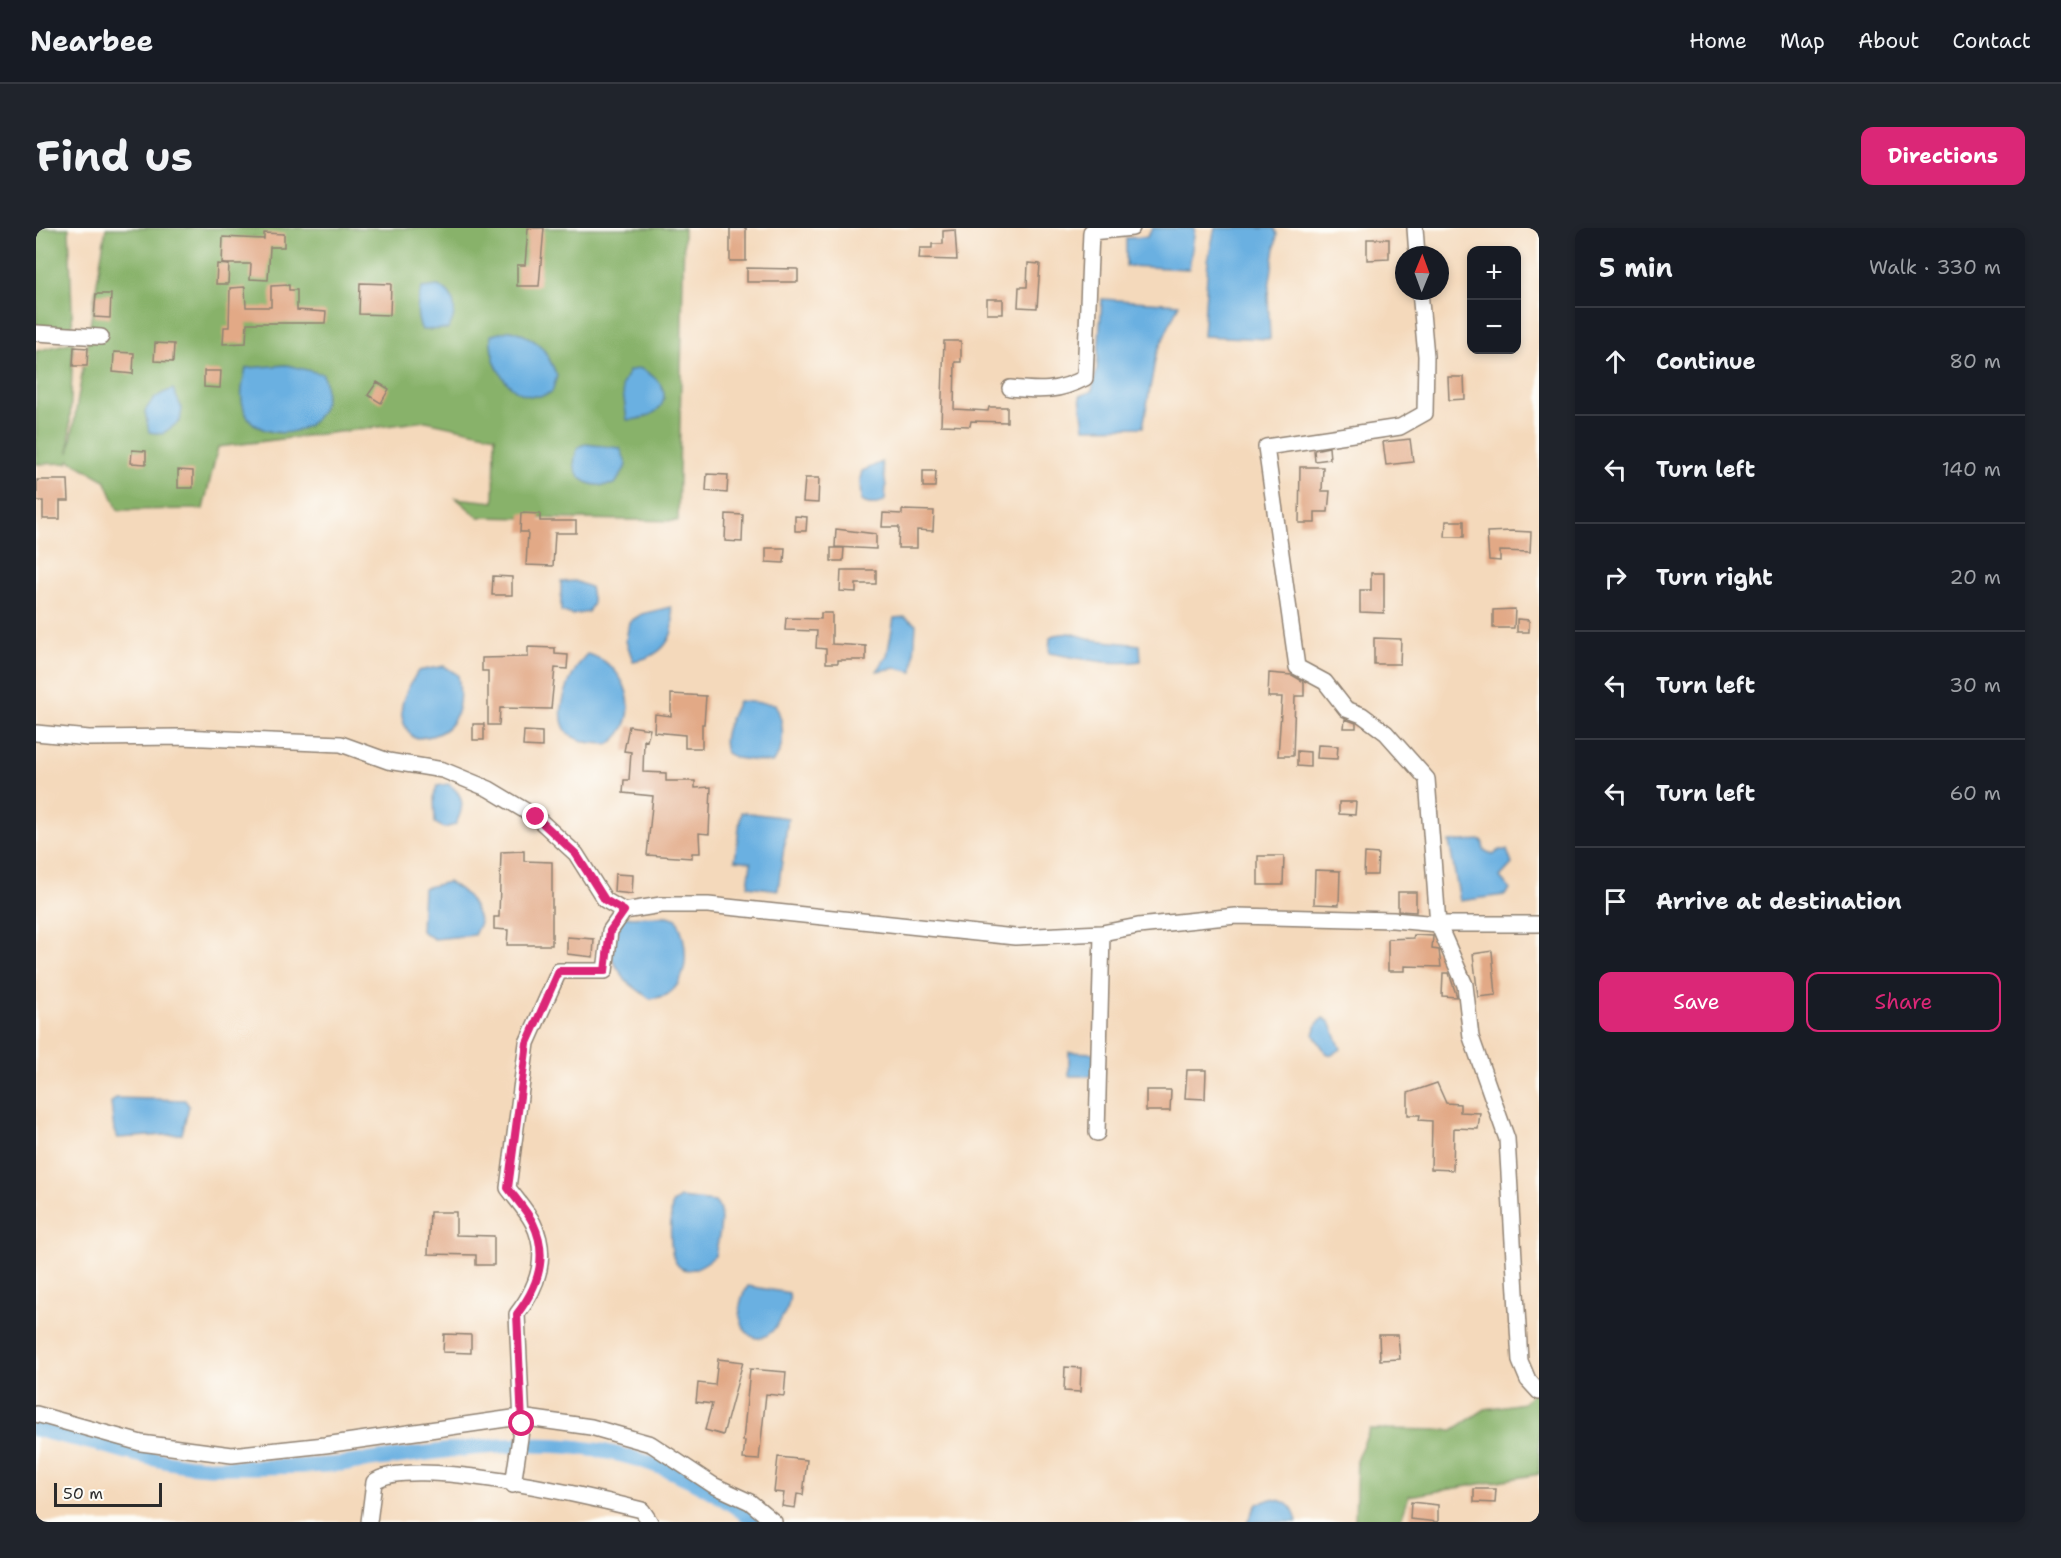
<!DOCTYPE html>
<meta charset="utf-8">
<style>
:root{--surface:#171b24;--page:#20242c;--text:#f1f3f6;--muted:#9ea1a6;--line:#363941;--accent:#db2777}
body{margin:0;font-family:"Shantell Sans",sans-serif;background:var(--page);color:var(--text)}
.controls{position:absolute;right:18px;top:18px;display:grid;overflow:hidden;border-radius:12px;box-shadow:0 3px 9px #0003}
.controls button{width:54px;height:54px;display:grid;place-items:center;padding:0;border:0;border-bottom:2px solid var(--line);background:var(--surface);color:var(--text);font:30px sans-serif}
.compass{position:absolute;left:1359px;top:18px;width:54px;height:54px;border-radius:50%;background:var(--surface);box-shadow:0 3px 9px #0003;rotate:1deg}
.scale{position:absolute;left:18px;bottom:15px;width:108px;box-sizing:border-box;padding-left:6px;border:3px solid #2b2b2b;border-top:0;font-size:16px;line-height:21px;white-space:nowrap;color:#2b2b2b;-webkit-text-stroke:4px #fdfcf7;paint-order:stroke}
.stop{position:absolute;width:18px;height:18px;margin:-14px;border:4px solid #db2777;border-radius:50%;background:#fff}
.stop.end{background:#db2777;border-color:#fff;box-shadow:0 2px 6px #0008}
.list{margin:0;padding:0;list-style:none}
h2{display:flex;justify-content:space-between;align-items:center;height:78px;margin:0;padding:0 24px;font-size:26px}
h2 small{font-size:20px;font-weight:400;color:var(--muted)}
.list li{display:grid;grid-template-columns:39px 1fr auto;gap:18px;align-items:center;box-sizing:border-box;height:108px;padding:0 24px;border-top:2px solid var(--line)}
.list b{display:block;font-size:22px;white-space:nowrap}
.list em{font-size:20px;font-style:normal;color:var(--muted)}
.actions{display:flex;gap:12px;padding:18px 24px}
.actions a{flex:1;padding:14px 0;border:2px solid var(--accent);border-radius:12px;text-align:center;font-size:21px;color:var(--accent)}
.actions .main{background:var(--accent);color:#fff}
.icon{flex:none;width:33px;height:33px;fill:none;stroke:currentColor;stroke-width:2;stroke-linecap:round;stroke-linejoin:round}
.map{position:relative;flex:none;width:1503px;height:1294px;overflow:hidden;border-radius:12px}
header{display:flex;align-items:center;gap:36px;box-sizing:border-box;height:84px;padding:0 30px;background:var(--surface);border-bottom:2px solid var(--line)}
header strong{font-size:28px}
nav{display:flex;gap:33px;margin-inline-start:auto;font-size:21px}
.intro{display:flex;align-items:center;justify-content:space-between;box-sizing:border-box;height:144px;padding:0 36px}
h1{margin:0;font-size:42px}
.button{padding:15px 27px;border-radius:12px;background:var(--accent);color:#fff;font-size:21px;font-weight:700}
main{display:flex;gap:36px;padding:0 36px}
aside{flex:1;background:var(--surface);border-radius:12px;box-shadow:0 3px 9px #0003}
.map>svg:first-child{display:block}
.forest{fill:#88b26a;stroke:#5a6e4a;stroke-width:1.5}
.water{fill:#6ab0e1;stroke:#4a6e86;stroke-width:1.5}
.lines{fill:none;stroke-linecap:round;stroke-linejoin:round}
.canal{stroke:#6ab0e1;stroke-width:15}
.building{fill:#e2a986}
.minor-casing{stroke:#908273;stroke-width:18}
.minor{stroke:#fff;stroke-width:15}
.route{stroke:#db2777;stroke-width:8}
</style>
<header>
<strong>Nearbee</strong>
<nav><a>Home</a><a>Map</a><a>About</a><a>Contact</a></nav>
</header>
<div class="intro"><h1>Find us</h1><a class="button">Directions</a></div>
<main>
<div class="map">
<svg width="1503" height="1294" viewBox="0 0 1503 1294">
<rect width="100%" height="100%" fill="#fdfcf7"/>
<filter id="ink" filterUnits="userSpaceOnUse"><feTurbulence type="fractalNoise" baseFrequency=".0167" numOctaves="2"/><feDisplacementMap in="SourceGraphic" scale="12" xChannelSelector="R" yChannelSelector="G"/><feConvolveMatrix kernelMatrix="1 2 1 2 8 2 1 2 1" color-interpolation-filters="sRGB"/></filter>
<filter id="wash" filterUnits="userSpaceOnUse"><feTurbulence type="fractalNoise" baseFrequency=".008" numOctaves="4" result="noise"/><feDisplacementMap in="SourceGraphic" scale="24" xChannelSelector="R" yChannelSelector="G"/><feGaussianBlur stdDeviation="1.35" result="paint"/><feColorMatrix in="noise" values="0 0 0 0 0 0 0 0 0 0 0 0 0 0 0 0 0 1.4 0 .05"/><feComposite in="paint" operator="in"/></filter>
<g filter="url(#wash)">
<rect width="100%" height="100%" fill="#f4d9bb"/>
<path class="forest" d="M0,0H33L37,111L0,105Z
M70,0H648L642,293L442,289L420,270L458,274L459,208L390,193L182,219L167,281L82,282L69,252L33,232L32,235L0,236V123L37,114L33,225Z
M1503,1157V1246L1373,1268L1364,1294H1319L1321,1230L1334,1201L1417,1202L1449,1181L1487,1175Z"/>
<path class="water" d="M1117,0H1159L1153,41L1090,38V10L1111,9Z
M1179,0H1238L1241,6L1232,67L1234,111L1167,108L1172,32Z
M402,58C421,66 422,85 412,101L386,102C379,88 380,75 386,60Z
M1066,71L1143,76L1120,127L1107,199L1048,200L1044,168L1056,163L1061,141Z
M476,102C504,112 510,121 521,148L516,164C480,182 452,139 455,107Z
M251,137L287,146C306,211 220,221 208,181C203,167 207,154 210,140Z
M603,140C643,158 632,191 591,192L586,157L593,143Z
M137,161L146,181L144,193L126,206L113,204L109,183C116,171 123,166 137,161Z
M549,216L584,220L591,237L579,256C551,262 530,248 542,219Z
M846,234L850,258L849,272C843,278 832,277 825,273L824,251L826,243Z
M539,353L554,359L557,375L552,384L536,387L525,383V354Z
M635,379C643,409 626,429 597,433L590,413L593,394L606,386Z
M869,389L880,396L877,444L860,440L841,443L851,428L858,390Z
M1034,405L1059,412L1104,417L1105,433C1076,438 1043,430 1013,425L1014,410L1018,407Z
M551,426C591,435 610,491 573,516C560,516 542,515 532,505C515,486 536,441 551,426Z
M408,438L422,447C428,483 419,510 378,510C355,487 368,466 382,443Z
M702,473L739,476C748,493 751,520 736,535L700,530L690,525C684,505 695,491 702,473Z
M412,556C430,567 428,581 419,597L408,600L399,595L398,567L401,558Z
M705,584L752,590L742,662L712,658L715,634L699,632Z
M1446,612L1448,622L1457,627L1464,622H1471L1476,636L1464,649L1474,661L1469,667L1424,673L1413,614Z
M412,654C431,664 438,674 444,695L438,707L398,711L385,703L387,660Z
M632,688L641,691C651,714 656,749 632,766C627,769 619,770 614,771L590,753L576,731L580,707L587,689Z
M1287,790L1294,794L1305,821L1296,827L1290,825L1278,807L1281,796Z
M1033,824L1059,825L1058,848H1033Z
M80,870L149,872L153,878L146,906L82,910L78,903L75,875Z
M644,970L679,974C691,985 681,1014 679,1028C629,1069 633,1009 636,976Z
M712,1058L753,1065C755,1075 750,1083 745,1091C719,1137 689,1089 712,1058Z
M1235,1271C1250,1272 1258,1279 1261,1294H1211L1221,1276Z"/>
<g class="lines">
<path class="canal" d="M0,1201C19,1207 38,1210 57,1215C94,1224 135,1238 173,1239C215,1239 272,1240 313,1235C468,1215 587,1190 720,1294"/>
</g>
<g id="blocks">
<path class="building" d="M492,0H508L503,58H481V37H489Z
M694,0H710V33H694Z
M919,2L921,32L883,31L884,20H896V16H907V3Z
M228,5L248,6V19H234L232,52L214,51L215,36H186L187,9L228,11Z
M1331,11H1353V31L1331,32Z
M992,35L1004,36L1001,80L982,79L983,59H991Z
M181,36L193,37L192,56H180Z
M711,40L762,41V54H711Z
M324,55L355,56L354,87L323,86Z
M253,57V62H261V82L290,84L289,95H211L210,115L187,116L188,99H193L194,60L209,59L210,79H235V58Z
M60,66H75L74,90L58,89Z
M951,71H967V86H951Z
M908,113H925V134H919L918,181L952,183L953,179H971V194L935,193L934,198L905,197Z
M119,115L138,116L137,134L118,133Z
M38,119L52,120L51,138H37Z
M78,124L98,125L97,146L77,144Z
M168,143H185L184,160L168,159Z
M1412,149H1428L1429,171L1413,172Z
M341,154L353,161L345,175L332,167Z
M1374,211L1377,234L1350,237L1347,214Z
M1293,219L1294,231L1279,233L1278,222Z
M96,222L110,223V236L95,235Z
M1264,239H1287L1286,263H1294L1292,284H1279V295H1263Z
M142,242L157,243V260H142Z
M887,243H900L899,259H887Z
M671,246L692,247L691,265L670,263Z
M769,250H783L782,275L767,274Z
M1,252H32L33,273H24V291H7V273H1Z
M866,282L898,283L897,303L881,302V320H862L863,299H846L847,285L866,286Z
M485,285L504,286V293H540V305H519L517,338L490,337L492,304H484Z
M690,286L707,287L706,314L689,313Z
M759,288L771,289L770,303H759Z
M1410,293H1428V309H1409Z
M800,301L840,306V321L799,319Z
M1476,303L1495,304L1494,324L1464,323V333L1453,332L1451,304Z
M730,320H749L748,335L730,334Z
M795,320H808L807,333H795Z
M805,342H840V356H820V364L804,363Z
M1335,345H1348V385L1324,384V362H1335Z
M457,348L476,349V367H456Z
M1479,381L1478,400H1457V382Z
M785,385H796V416L830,418V432H802V435H790V421L780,420L781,403L749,402L750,390L785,391Z
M1481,391L1493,392V404H1481Z
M1338,410L1365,411L1364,436H1338Z
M492,419L519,420V426L532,427L531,441L519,440L515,481L464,480L463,497H452V443H446V430L492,429Z
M1233,445L1256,447L1268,454V468H1259L1257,528H1242L1246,469H1232Z
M635,466L670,468L668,496H666V520H649V507L618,504L619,486L635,488Z
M1309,491L1320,495V500H1308Z
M437,496H448V512H437Z
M593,498L614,501L611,513L608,512L607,544L630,545V553H659V560L675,559L673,606L663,605L664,625H656V630L611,627L617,568L587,565L588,552H593L595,524L588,523Z
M488,503L506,504V519L487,518Z
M1282,517L1302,518L1301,531L1281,530Z
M1261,523L1274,524V539L1261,538Z
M1303,574H1320L1319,587L1303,586Z
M488,623V633L516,634V717H471L472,702L458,701V689H463L465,624Z
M1329,625L1342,626L1341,647H1328Z
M1222,628H1248L1247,657H1222Z
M1279,642L1304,643L1303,677L1278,676Z
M579,646L597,647L596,666L578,664Z
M1362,664H1380V684L1362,683Z
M1378,707L1397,708L1396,721L1403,722L1405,739L1369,738V743H1352V711L1377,710Z
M531,709L558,711L557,729L531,726Z
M1456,723L1460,767L1442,769L1437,726Z
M1407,745H1413L1421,769L1406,768Z
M1151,842H1170L1169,871L1149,870Z
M1401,855L1410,875L1424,876V884L1444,885L1442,901L1418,900L1417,942L1395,941L1396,893L1383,892L1384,887H1372V865Z
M1110,862H1135L1134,883H1110Z
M394,984H420V1007L458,1008V1037H440V1027L392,1026Z
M408,1106L435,1107V1125L407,1124Z
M1343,1107H1362L1364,1131L1344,1132Z
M682,1131L707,1134L687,1207L669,1202L676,1176L660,1174L662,1155L679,1157Z
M1029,1139L1045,1140L1044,1164L1028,1163Z
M714,1141L750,1144L748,1168L730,1166L723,1232L707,1231L709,1213H707Z
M742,1229L771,1232L767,1267L761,1266L759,1280L746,1278L748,1265L738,1264Z
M1438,1261H1460L1459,1275L1438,1274Z
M1375,1274L1402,1277V1294L1374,1291Z"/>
</g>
</g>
<g filter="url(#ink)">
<use href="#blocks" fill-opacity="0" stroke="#908273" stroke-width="1.5"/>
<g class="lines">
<defs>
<path id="minor" d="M1379,0L1381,27
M1384,63L1390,128L1389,185L1364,199L1230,219L1261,439L1289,454L1310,481L1326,487L1350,505L1391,551L1402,696H1503
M0,105L65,109
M974,160C1004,163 1022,164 1049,150L1055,4L1096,0
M0,505L53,510L145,509L305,516L352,533L407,542L453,561L500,589L540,626L569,672L588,683L625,677H672L979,709L1066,705L1102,698L1200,688L1357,692L1402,696L1429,757L1435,809L1471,911L1484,1133L1492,1152L1503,1164
M1061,905L1066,705
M0,1186L105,1215L196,1227L289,1217L484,1189L555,1199L615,1216L677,1257L714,1274L738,1294
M477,1257L486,1196L481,1086C502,1059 513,1027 497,995C491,983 480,971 472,960L491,815L523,743H569L574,703L588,683
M333,1294L338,1254C371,1226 559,1270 606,1282L614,1294"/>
</defs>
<use href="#minor" class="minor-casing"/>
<use href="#minor" class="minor"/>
</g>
</g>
<g class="lines" filter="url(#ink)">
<path class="route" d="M486,1196L481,1086C502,1059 513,1028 497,995C491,983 480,971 472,960L491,815L523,743H569L574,703L588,683L569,672L540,626L500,589"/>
</g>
</svg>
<div class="controls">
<button>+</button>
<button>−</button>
</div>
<svg class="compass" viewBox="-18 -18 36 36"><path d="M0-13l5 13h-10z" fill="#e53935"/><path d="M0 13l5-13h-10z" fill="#9ea1a6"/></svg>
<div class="scale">50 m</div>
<div class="stop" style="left:486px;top:1196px"></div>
<div class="stop end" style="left:500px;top:589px"></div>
</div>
<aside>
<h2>5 min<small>Walk · 330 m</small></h2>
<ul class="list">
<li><svg class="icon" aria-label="ahead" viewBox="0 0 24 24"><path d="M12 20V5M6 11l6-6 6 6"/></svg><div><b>Continue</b></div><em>80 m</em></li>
<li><svg class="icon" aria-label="left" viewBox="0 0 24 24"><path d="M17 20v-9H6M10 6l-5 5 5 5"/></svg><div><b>Turn left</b></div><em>140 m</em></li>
<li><svg class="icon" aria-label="right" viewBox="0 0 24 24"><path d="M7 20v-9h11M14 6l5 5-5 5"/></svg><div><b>Turn right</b></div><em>20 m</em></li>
<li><svg class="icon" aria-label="left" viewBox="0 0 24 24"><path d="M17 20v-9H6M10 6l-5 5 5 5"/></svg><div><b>Turn left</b></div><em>30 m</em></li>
<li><svg class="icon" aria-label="left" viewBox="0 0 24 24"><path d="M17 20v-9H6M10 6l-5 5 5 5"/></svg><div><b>Turn left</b></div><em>60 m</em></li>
<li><svg class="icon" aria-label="arrive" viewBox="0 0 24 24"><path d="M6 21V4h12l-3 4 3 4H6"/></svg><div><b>Arrive at destination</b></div></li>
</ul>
<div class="actions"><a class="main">Save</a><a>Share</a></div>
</aside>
</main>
